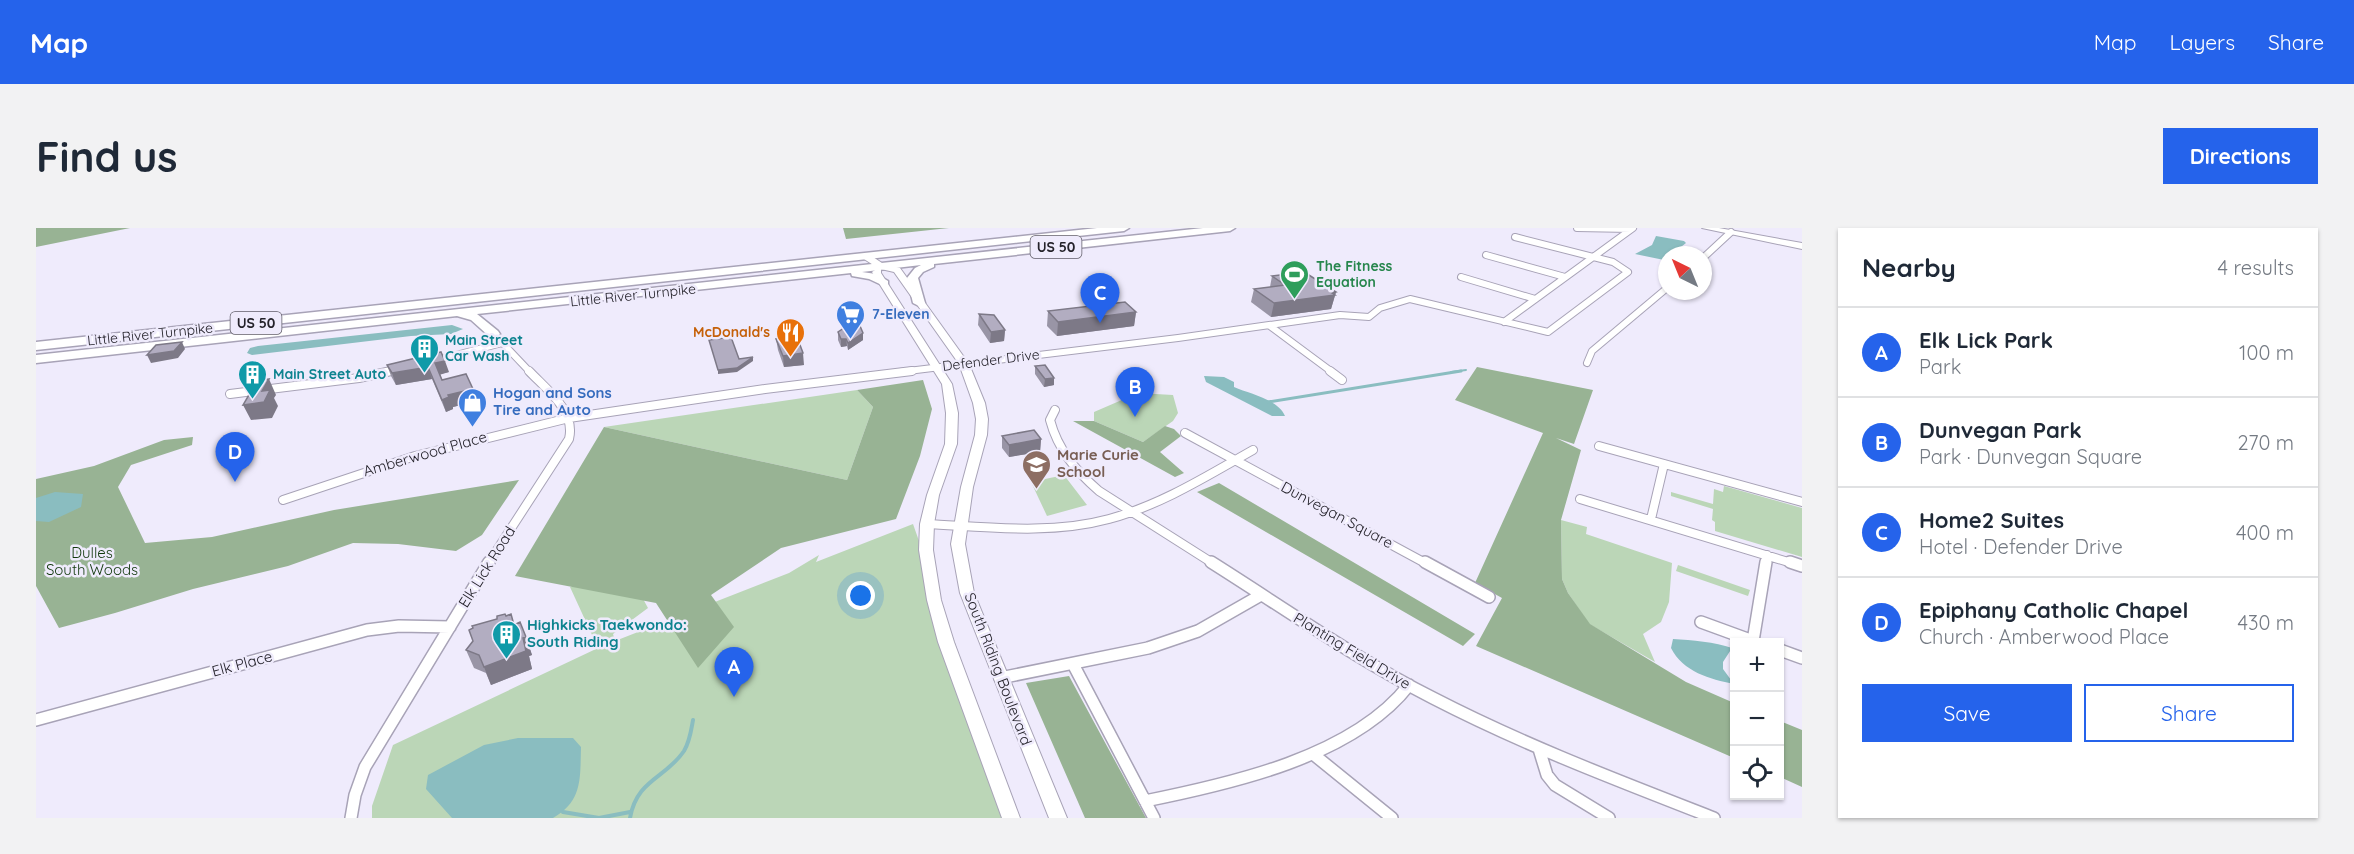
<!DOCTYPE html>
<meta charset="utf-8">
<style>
:root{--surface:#fff;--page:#f2f2f3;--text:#1f2937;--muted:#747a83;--line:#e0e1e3;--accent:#2563eb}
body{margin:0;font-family:Quicksand,sans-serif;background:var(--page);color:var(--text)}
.controls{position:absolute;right:18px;bottom:18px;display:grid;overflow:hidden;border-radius:0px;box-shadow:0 2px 4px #0004}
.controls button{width:54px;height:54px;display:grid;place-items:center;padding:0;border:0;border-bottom:2px solid var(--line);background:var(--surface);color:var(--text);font:30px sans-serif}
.compass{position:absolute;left:1622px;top:18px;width:54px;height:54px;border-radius:50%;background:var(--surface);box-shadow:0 2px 4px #0004;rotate:317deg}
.you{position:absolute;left:825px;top:368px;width:21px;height:21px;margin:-15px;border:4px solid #fff;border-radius:50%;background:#1a73e8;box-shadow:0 0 0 9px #1a73e833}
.badge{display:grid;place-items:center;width:39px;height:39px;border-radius:50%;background:var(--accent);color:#fff;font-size:20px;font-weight:700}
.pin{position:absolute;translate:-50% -50px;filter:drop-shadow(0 2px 3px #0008)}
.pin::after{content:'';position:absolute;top:32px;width:21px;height:18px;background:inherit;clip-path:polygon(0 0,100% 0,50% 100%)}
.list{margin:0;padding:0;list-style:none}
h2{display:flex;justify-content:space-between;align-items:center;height:78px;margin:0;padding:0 24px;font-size:26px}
h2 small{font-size:20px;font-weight:400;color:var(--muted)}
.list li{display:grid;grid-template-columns:39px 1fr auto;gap:18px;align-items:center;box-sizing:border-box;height:90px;padding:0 24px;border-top:2px solid var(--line)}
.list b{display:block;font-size:22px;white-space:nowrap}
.list p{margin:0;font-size:20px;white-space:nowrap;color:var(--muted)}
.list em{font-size:20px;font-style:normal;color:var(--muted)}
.actions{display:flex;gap:12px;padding:18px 24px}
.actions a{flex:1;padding:14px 0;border:2px solid var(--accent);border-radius:0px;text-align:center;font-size:21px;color:var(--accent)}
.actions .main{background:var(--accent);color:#fff}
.icon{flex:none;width:33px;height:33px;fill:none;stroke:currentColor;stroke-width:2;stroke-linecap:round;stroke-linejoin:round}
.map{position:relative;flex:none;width:1766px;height:590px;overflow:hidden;border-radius:0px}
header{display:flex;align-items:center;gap:36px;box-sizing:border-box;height:84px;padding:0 30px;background:var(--accent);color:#fff}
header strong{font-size:28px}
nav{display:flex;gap:33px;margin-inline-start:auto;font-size:21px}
.intro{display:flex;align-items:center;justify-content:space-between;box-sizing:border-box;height:144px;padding:0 36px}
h1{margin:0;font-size:42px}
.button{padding:15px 27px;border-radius:0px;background:var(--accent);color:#fff;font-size:21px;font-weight:700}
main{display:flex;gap:36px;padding:0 36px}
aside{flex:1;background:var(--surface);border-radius:0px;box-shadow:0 2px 4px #0004}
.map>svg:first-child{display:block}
.green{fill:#bbd6b7}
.forest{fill:#98b394}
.water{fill:#8abdc0}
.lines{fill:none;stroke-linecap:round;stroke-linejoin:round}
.stream-far2{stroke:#8abdc0;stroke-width:2}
.stream-far1{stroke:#8abdc0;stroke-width:3}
.stream{stroke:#8abdc0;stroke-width:4}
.street-far2-casing{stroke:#a8a3b7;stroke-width:8}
.street-far1-casing{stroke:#a8a3b7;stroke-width:10}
.street-casing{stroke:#a8a3b7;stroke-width:14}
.secondary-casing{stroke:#a8a3b7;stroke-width:2}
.highway-casing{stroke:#a8a3b7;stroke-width:3}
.street-far2{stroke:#fff;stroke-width:6}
.street-far1{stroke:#fff;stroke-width:8}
.street{stroke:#fff;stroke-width:11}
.secondary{fill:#fff;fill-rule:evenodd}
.highway{fill:#fff;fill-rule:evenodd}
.wall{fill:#9995a6}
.shaded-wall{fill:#7d7987}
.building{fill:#b2adc1;stroke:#7d7987;stroke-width:1.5}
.labels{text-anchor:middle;stroke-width:5;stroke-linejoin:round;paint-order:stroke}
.shield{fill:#efebfc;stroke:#615e69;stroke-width:1.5}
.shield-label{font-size:14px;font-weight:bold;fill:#24222a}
.far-leisure-label{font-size:14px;font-weight:bold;fill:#27864d;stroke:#efebfc;text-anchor:start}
.far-street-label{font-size:14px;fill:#24222a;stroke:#efebfc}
.far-shop-label{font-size:14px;font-weight:bold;fill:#366cbe;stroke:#efebfc;text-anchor:start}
.far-food-label{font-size:14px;font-weight:bold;fill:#c56008;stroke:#efebfc;text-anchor:end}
.far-culture-label{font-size:14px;font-weight:bold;fill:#0d838f;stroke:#efebfc;text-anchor:start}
.shop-label{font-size:15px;font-weight:bold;fill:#366cbe;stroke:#efebfc;text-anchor:start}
.street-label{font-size:15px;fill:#24222a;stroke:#efebfc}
.education-label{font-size:15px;font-weight:bold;fill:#785e54;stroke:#efebfc;text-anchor:start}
.park-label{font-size:15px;fill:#12390d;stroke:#efebfc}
.culture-label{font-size:15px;font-weight:bold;fill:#0d838f;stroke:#efebfc;text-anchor:start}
</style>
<header>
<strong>Map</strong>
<nav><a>Map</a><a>Layers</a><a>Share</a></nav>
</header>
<div class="intro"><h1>Find us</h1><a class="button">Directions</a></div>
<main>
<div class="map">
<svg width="1766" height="590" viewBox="0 0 1766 590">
<rect width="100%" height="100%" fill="#efebfc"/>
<path class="green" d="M821,162L837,179L811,252L568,199Z
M1102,165L1137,167L1142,185L1137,193L1107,214L1058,193V184Z
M1028,247L1051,277L1011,288L995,254Z
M1688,258L1766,280V329L1679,303V294L1676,292L1677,281L1635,268V264L1677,276L1678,261L1687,264Z
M1525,292L1551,299L1550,306L1636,335L1633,374L1625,394L1607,406L1619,434L1553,396L1532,365L1526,351Z
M877,296L981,590H336V578L357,517L562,420L534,359L594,347L612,380L577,406L579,413L753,345L783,327L780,334Z
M1642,337L1714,362L1712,368L1640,343Z"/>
<path class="forest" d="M0,0H94L0,19Z
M807,0H913L810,11Z
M1441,139L1557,162L1538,216L1520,210L1545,222L1525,292L1526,351L1532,365L1554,396L1650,454L1698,475V530L1440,418L1466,370L1439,355L1507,205L1419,172Z
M887,152L896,181L884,228L860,291L745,320L675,367L698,399L662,440L620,375L479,348L568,199L811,252L837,179L821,162Z
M1037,193H1058L1107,214L1129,198L1138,201L1145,208L1124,224L1148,245L1139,249Z
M157,209L156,217L95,237L82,259L109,315L176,309L298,282L483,252L446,307L420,323L362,316L317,315L252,338L157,361L79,385L23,400L0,358V251L58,238L128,212Z
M1183,255L1439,406L1427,418L1161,264Z
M1033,448L1110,590H1049L990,455Z
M1744,493L1766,502V559L1744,549Z"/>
<path class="water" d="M1620,8L1648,13L1650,15L1628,32L1599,26L1616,17Z
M416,97L427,101L415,106L375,108L216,127L211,125L214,120L222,118Z
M1168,148L1188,149L1198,154V159C1214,166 1242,171 1249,188H1236L1170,154Z
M19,264L47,266L45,279L13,294L0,293V270Z
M1637,411C1656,412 1679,414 1696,420L1687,434V441L1698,456C1674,451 1647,444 1635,420Z
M482,510H537L545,519C544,550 547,573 517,590H416L390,561L392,547L448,517Z"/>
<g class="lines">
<path class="stream-far2" d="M1415,144L1430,142"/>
<path class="stream-far1" d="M1232,174L1425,143"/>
<path class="stream" d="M527,584L563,590L594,584
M594,590C601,551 629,551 648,523C654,513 655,503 657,492"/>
<defs>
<path id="street-far2" d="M1541,0L1595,1
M1450,27L1529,49
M1667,30L1695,4
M1425,49L1499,71
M1468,94L1597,0
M1234,98L1296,144
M458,106L494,144
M397,133L466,115
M1551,135L1556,123L1631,60
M348,144L363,141
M864,144L1142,110L1304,87L1333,89L1344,80L1374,71L1512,104L1592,44L1577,34L1479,9"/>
<path id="street-far1" d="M1294,143L1306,152
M194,166L323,150L355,143
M1019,182L1014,192C1022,222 1040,243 1063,263L1178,336
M1149,205L1391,336
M1563,218L1766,274
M1544,271L1759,336
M247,272L379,228L533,190L729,161L876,143
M1615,291L1628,236
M891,296C951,299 1014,307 1073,291C1125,277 1171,248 1217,222
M452,336L533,211C540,183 511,162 493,143
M1730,336L1731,327"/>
<path id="street" d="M1175,334C1248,380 1320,431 1397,470C1488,517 1583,553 1678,590
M1389,334L1453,369
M1754,334L1766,338
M1665,394L1717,413L1730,334
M1744,422L1766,430
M1037,436L1118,590
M964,450L1112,420L1162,403L1225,367
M0,492L331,402L363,398L414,399
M1503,521L1511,547L1519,557L1573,590
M1277,526L1356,590
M1109,573C1194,556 1317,529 1373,457
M315,590L319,567L329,539L453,334"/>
<path id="secondary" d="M1666,0H1683L1766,15V21Z
M828,27H834L849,37L864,40L933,136L949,175L952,191L951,207L937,259L929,316L938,365L1031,590H1013L924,365L915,316L925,259L939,207L940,191L937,175L923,136L858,44L845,41V45L916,156L922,185L921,216L903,267L898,296L897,322L905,372L918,414L984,590H966L902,414L891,372L883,322L884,296L891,267L909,216L910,185L906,156L836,44L842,40L828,31Z"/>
<path id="highway" d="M1061,0H1093L1088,3L0,122V114Z
M1167,0H1199L1194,3L898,36V39L887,44L882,50L889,75L883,78L877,75L871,50L879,40L885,37L826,44L840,46L852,53V57L848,58L833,51L816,48L815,45L441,86L462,103L464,106L458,110L454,109L435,92L421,88L0,135V127Z"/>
</defs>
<use href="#street-far2" class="street-far2-casing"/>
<use href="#street-far1" class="street-far1-casing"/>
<use href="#street" class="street-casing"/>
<use href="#secondary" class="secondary-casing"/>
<use href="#highway" class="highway-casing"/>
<use href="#street-far2" class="street-far2"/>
<use href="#street-far1" class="street-far1"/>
<use href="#street" class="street"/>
<use href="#secondary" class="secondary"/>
<use href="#highway" class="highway"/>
</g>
<path class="wall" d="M1236,48L1300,64L1295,81L1235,89L1215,74L1218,61L1234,59Z
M1012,83L1100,84L1098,98L1021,108L1011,98Z
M943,86L969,102L968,113L954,115L942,97Z
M802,104L827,105V112L812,122L811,118L805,119L802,112Z
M740,111L768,137L748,139L742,122Z
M351,137L413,144L404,146L406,152L437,161L441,173L417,179V181L410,184L396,151L360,157L355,148Z
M999,138L1018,157L1008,159L999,146Z
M966,208L1005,211L1004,224L973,229L966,220Z
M478,397L490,409L496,427L493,428L496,441L455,457L450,445L438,440L430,422L437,413L433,402Z"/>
<path class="shaded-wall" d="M1300,64L1295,81L1235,89L1238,75Z
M1100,84L1098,98L1021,108L1022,94Z
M969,102L968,113L954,115L955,104Z
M827,105V112L812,122V115Z
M805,111H810L811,118L805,119Z
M146,114L149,121L142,130L115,135L111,127Z
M767,125L768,137L748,139L747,128Z
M717,129V133L701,144L682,146V142Z
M409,133L413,144L403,147L399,135Z
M392,139L396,151L360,157L356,145Z
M1018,150V157L1008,159L1009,151Z
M233,151L240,167L238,170L242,178L236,190L215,192L207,177Z
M437,161L441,173L417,179V181L410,184L406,172L412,167Z
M1005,211L1004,224L973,229V217Z
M490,409L496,427L493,428L496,441L455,457L448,439Z"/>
<path class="building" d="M1268,44L1300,64L1296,65L1299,67L1238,75L1218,61L1249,57L1236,48Z
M1089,74L1100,84L1022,94L1012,83Z
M943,86L958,87L969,102L955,104Z
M824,98L827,105L812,115L810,111H805L802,104L808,100Z
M695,109L703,131L717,129L701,140L682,142L673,112Z
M761,109L767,125L747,128L740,111Z
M146,114L138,123L111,127L120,117Z
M405,124L409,133L399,135L406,152L430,146L437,161L412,167L413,169L406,172L392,139L356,145L351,137Z
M1009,137L1018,150L1009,151L999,138Z
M233,151L226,163L234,162L228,174L207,177L221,153Z
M998,202L1005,211L973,217L966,208Z
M469,386L470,388L475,386L478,397L484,394L490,409L487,410L490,423L448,439L443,427L430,422L437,413L433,402L437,400L436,398L461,391V388Z"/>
<defs>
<symbol id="stadium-pin" viewBox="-11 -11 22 30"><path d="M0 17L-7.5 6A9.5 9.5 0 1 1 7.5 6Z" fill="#2e9e5b" stroke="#efebfc"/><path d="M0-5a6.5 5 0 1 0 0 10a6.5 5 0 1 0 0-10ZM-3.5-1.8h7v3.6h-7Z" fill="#fff"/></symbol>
<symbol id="supermarket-pin" viewBox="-11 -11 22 30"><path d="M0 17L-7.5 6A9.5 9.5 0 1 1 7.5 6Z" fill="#3f7fe0" stroke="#efebfc"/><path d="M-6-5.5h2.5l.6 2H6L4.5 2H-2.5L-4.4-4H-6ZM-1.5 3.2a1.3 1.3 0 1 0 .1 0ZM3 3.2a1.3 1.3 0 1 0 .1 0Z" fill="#fff"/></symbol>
<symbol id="restaurant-pin" viewBox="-11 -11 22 30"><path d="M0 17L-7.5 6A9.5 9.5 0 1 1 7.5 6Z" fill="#e8710a" stroke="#efebfc"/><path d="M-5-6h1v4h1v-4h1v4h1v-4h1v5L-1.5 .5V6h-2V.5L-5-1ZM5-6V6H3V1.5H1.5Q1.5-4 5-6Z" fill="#fff"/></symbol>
<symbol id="building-pin" viewBox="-11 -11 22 30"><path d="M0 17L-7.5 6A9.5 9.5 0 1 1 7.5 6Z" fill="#0f9aa8" stroke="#efebfc"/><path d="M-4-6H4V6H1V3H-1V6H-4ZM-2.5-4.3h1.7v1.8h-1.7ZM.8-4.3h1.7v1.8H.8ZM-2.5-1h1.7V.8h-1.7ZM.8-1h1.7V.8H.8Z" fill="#fff"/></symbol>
<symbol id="shop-pin" viewBox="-11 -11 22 30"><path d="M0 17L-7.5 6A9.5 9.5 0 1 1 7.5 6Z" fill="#3f7fe0" stroke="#efebfc"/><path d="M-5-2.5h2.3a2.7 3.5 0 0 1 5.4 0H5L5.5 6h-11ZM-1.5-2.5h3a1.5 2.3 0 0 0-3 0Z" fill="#fff"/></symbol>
<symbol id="school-pin" viewBox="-11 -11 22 30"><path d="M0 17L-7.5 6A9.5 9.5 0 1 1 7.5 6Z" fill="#8d6e63" stroke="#efebfc"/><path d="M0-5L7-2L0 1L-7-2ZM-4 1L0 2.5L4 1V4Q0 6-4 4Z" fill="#fff"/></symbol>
</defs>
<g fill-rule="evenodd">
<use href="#stadium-pin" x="1242" y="30" width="33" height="45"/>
<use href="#supermarket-pin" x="798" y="70" width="33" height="45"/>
<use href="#restaurant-pin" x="738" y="88" width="33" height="45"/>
<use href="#building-pin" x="372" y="104" width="33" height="45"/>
<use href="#building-pin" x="200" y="130" width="33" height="45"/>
<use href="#shop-pin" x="420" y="158" width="33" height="45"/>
<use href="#school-pin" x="984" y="220" width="33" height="45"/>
<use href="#building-pin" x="454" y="390" width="33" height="45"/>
</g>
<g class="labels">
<g class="shield">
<rect x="994.5" y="8" width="51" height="22" rx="4.5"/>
<rect x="194.5" y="84" width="51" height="22" rx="4.5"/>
</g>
<g class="shield-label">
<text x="1020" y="24">US 50</text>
<text x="220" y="100">US 50</text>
</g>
<g class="far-leisure-label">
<text x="1280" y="43">The Fitness<tspan x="1280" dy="16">Equation</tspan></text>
</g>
<g class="far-street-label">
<text transform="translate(597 67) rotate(-6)" y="5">Little River Turnpike</text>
<text transform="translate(114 106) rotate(-6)" y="5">Little River Turnpike</text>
<text transform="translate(955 132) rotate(-7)" y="5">Defender Drive</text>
</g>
<g class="far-shop-label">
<text x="836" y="91">7-Eleven</text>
</g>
<g class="far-food-label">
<text x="734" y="109">McDonald's</text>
</g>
<g class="far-culture-label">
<text x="409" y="117">Main Street<tspan x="409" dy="16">Car Wash</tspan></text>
<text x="237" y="151">Main Street Auto</text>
</g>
<g class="shop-label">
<text x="457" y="170">Hogan and Sons<tspan x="457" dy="17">Tire and Auto</tspan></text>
</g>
<g class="street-label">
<text transform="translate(389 226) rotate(-16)" y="5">Amberwood Place</text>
<text transform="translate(1301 287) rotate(28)" y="5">Dunvegan Square</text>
<text transform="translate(451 339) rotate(-58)" y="5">Elk Lick Road</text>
<text transform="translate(1316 423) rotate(31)" y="5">Planting Field Drive</text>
<text transform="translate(206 436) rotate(-15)" y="5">Elk Place</text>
<text transform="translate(962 441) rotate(69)" y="5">South Riding Boulevard</text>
</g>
<g class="education-label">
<text x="1021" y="232">Marie Curie<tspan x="1021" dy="17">School</tspan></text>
</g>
<g class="park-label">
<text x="56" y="330">Dulles<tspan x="56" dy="17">South Woods</tspan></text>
</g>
<g class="culture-label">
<text x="491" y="402">Highkicks Taekwondo:<tspan x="491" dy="17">South Riding</tspan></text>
</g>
</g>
</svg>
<div class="controls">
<button>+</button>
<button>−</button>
<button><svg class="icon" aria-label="locate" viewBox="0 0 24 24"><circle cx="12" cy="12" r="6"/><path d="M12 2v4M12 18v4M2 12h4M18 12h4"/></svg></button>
</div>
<svg class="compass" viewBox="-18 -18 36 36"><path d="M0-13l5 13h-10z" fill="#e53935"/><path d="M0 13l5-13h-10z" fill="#747a83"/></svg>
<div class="you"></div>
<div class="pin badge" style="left:698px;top:469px">A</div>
<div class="pin badge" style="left:1099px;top:189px">B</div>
<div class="pin badge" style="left:1064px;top:95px">C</div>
<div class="pin badge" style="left:199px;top:254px">D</div>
</div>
<aside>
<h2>Nearby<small>4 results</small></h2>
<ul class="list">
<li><span class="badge">A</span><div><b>Elk Lick Park</b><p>Park</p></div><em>100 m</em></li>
<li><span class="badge">B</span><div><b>Dunvegan Park</b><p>Park · Dunvegan Square</p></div><em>270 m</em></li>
<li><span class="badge">C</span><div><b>Home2 Suites</b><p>Hotel · Defender Drive</p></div><em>400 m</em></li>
<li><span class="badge">D</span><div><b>Epiphany Catholic Chapel</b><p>Church · Amberwood Place</p></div><em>430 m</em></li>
</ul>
<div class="actions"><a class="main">Save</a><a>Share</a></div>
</aside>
</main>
